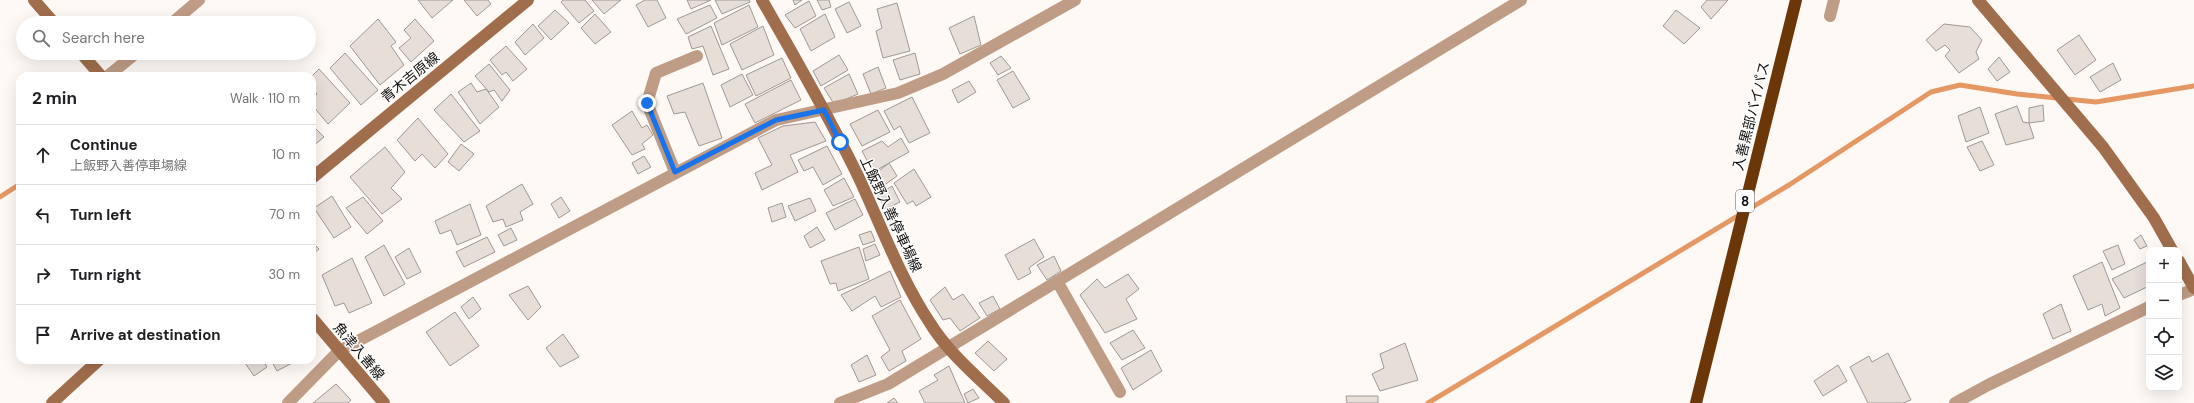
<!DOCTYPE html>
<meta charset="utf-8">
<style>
:root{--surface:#fff;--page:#f6f6f6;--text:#202124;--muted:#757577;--line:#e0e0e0}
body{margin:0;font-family:"DM Sans","Noto Sans JP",sans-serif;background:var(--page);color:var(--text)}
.controls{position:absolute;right:12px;bottom:12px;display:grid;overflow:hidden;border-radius:8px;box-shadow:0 4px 16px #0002}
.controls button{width:36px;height:36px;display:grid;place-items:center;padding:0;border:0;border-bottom:1px solid var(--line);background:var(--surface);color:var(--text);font:20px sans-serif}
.stop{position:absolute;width:12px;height:12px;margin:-9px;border:3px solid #1a73e8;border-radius:50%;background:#fff}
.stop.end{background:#1a73e8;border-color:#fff;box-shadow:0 1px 4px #0008}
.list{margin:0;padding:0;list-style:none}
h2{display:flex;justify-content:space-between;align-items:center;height:52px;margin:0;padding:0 16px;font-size:17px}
h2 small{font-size:13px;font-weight:400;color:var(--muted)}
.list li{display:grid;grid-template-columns:26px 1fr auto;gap:12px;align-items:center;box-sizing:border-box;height:60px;padding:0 16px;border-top:1px solid var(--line)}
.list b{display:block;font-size:15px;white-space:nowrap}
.list p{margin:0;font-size:13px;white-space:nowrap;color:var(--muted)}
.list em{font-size:13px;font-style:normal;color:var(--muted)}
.icon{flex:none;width:22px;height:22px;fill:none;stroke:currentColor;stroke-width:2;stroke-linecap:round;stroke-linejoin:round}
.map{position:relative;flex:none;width:2194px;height:403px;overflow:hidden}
.search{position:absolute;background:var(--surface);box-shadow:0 4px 16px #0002;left:16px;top:16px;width:300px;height:44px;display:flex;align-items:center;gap:10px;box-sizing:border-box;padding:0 14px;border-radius:22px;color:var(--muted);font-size:15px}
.panel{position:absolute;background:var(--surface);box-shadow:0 4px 16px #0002;left:16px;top:72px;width:300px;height:292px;border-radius:12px}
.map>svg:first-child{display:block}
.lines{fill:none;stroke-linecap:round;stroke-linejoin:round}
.stream{stroke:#e59863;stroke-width:5}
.building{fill:#e7ded8;stroke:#a09892}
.street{stroke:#bf9c86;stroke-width:12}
.secondary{stroke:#a06e4d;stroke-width:12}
.highway{stroke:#6b3608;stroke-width:12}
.route{stroke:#1a73e8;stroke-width:5}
.labels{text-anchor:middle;stroke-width:3;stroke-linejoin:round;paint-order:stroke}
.shield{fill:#fff;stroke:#585654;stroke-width:1}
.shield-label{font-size:13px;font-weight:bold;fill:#100d0b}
.street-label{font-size:14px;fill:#100d0b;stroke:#fff}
</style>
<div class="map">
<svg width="2194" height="403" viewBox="0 0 2194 403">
<rect width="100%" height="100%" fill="#fef9f5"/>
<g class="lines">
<path class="stream" d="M0,197L20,184
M1428,403L1789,185L1931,92L1960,85L2017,94L2096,102L2194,86"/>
</g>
<path class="building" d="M418,0H453L432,18Z
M464,0H488L491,4L477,16Z
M563,0H585L594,11L579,23L561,2Z
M592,0H621L604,14Z
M645,0H657L666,18L648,27L636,5Z
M687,0H711L691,9Z
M715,0H749L750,2L722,14Z
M793,0H802L795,5Z
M817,0H829L831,7L822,10Z
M1707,0H1728L1711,19L1701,7Z
M809,1L816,16L795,28L785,15Z
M849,2L861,26L847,33L835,9Z
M897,3L910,51L883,58L876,31L882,28L877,9Z
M710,5L717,18L686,34L677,19Z
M749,5L758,27L722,45L714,23Z
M555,10L569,23L551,40L538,26Z
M1676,10L1700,28L1684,44L1663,26Z
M595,14L611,32L595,44L581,28Z
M825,14L835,37L811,51L800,29Z
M974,16L981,45L960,54L949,28Z
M378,19L396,42L391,46L404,65L380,85L350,46Z
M415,19L434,41L411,62L399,48L411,38L404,30Z
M533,24L544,38L525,55L515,42Z
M1944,24L1970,27L1982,40L1976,52L1979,59L1959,73L1945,56L1950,50L1945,45L1936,51L1926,40Z
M711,26L729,69L713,75L703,46L692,49L688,37Z
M763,26L774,55L742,70L730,44Z
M2079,35L2096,60L2075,75L2057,50Z
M506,46L527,69L513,81L506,72L502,75L490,60Z
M345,53L378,90L361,105L330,68Z
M915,53L920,74L900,80L893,60Z
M839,55L848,70L821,86L813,71Z
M1001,56L1011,68L998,75L990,63Z
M1999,57L2010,72L1997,81L1988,69Z
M782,58L791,78L756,96L746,75Z
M2113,63L2121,80L2100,92L2090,77Z
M489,64L510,90L502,101L494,90L489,92L475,76Z
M878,67L886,88L871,94L863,74Z
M319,69L350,103L328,124L312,105V99L317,94L312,88V76Z
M1013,71L1030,99L1013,108L997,80Z
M742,74L753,95L730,107L721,85Z
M849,74L858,94L834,104L824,88Z
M791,80L801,100L755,123L745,104Z
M969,81L976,92L958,103L952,90Z
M471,83L477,92L486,89L499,107L480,124L458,92Z
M703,83L722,138L699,146L685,112L674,114L667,96Z
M451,94L480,131L464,142L434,110Z
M912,97L930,133L909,143L900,126L894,130L884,111Z
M2043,105L2044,121L2029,123V108Z
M2017,106L2023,122L2029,123L2034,138L2006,145L1995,114Z
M1980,107L1989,133L1966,142L1958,116Z
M878,110L890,132L862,146L850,124Z
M632,111L642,128L647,125L653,135L642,144L645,149L632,155L612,125Z
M418,118L448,154L435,168L422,154L415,161L397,140Z
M815,122L826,141L790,155L798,172L762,190L755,173L772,165L758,138L783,126Z
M312,125L324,137L312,147Z
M901,138L909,152L873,172L862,151L882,141L888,147Z
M1982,141L1994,165L1980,171L1967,147Z
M461,144L474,154L459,171L448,162Z
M827,146L842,174L823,185L813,167L804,171L798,160Z
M385,147L405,172L391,188L402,199L382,214L350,177Z
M644,156L651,167L638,174L632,163Z
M889,163L897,176L883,186L876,173Z
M914,169L931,197L916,206L913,201L907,204L894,183Z
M844,178L854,197L833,206L824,190Z
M522,184L533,204L520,212L523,220L506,227L503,219L493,222L486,206Z
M892,186L900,202L885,209L878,195Z
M332,196L351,227L334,238L314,208Z
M363,197L383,221L367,234L346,208Z
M561,197L570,211L559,218L551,204Z
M810,198L816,211L795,221L788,206Z
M855,199L863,215L835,230L826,213Z
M782,203L786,217L772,222L768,208Z
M470,204L481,235L457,245L451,230L440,234L435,221Z
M817,227L825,240L810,248L804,236Z
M511,228L517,240L504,246L498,235Z
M871,231L875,241L863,245L859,235Z
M2141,235L2147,246L2140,249L2134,240Z
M487,237L495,252L464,267L456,252Z
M1034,239L1044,257L1029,268L1031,273L1018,280L1005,255Z
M312,242L319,249L312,255Z
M875,244L880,255L866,261L863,249Z
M384,245L405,284L384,296L365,257Z
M2118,245L2125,264L2112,270L2103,251Z
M859,247L869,279L838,291L836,283L830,284L821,261Z
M409,248L421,272L407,279L395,257Z
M1054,256L1061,271L1047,280L1037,265Z
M352,258L372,303L349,313L344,303L335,306L322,275Z
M2149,261V286L2124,298L2112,279Z
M2102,262L2120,308L2105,316L2102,304L2088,310L2073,276Z
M890,271L901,297L881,307L875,296L852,311L841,295Z
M1128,274L1139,289L1126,299L1137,319L1105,333L1080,295L1097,279L1105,288Z
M528,286L541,307L528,320L509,295Z
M945,287L953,300L963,294L980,318L960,331L950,318L943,320L930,300Z
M993,296L1000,309L987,316L979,303Z
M473,297L481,309L469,319L461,307Z
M900,300L921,339L902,351L906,361L889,371L881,357L890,350L872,316Z
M2061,304L2071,331L2053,339L2043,314Z
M455,312L479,346L450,366L426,332Z
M1133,330L1145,348L1122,360L1110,343Z
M563,334L579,357L560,367L546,348Z
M988,341L1007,359L994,371L975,353Z
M1405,343L1418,380L1380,391L1372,374L1384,368L1380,354Z
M1151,350L1162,371L1133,390L1121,368Z
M1888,353L1911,400L1903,403H1868L1850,367L1869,356L1872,362Z
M867,355L876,375L859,382L851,365Z
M243,360H263L267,367L254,376Z
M271,360H298L277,371Z
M1838,365L1847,381L1823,396L1814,381Z
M949,366L965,403H925L919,391L938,380L934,375Z
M336,384L351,400L348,403H313Z
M973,389L979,398L968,403L964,394Z
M1346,396H1378V403H1347Z
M894,398L898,403H887Z"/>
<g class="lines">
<path class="street" d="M1830,16L1834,0
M172,23L199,0
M108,76L136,53
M675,172L647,103L656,73L697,56
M1057,281L1120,392
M2179,295L2194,289
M288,403L339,351L776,120L898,93L943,74L1075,0
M840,403L888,384L1521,0
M1955,403L1988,385L2149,307"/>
<path class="secondary" d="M34,0L54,23
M762,0C795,58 829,116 858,176C881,225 900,278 930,323C949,354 979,378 1004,403
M1978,0L2103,147L2154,218L2172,250
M81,53L101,76
M312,178L528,0
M2179,261L2194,288
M312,318L384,403
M52,403L99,360"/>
<path class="highway" d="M1696,403L1796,0"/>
</g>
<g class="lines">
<path class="route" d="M647,103L675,172L776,120L824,110L840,142"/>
</g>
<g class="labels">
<rect class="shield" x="1736" y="190" width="18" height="22" rx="3"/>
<g class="shield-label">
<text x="1745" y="206">8</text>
</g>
<g class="street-label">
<text transform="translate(410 77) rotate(-39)" y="5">青木吉原線</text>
<text transform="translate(1751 116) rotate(-76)" y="5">入善黒部バイパス</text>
<text transform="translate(891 214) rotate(65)" y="5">上飯野入善停車場線</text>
<text transform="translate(359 351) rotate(50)" y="5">魚津入善線</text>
</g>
</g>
</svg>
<div class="controls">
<button>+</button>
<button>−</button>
<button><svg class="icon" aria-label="locate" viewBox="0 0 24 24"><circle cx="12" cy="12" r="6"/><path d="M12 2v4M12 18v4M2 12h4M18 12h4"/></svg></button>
<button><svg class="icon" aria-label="layers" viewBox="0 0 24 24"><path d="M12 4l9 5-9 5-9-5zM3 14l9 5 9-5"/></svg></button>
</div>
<div class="stop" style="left:840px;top:142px"></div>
<div class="stop end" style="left:647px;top:103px"></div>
<div class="search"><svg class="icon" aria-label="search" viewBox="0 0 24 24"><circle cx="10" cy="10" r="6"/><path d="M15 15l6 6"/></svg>Search here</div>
<section class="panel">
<h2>2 min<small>Walk · 110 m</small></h2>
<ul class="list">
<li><svg class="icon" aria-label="ahead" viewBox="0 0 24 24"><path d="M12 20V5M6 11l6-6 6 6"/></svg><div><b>Continue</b><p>上飯野入善停車場線</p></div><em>10 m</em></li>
<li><svg class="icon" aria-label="left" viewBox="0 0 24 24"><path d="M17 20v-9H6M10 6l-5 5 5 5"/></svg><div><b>Turn left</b></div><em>70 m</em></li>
<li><svg class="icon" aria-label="right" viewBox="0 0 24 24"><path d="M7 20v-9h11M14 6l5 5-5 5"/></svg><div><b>Turn right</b></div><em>30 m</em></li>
<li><svg class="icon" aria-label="arrive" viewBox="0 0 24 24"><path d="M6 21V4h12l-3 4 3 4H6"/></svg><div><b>Arrive at destination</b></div></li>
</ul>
</section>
</div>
